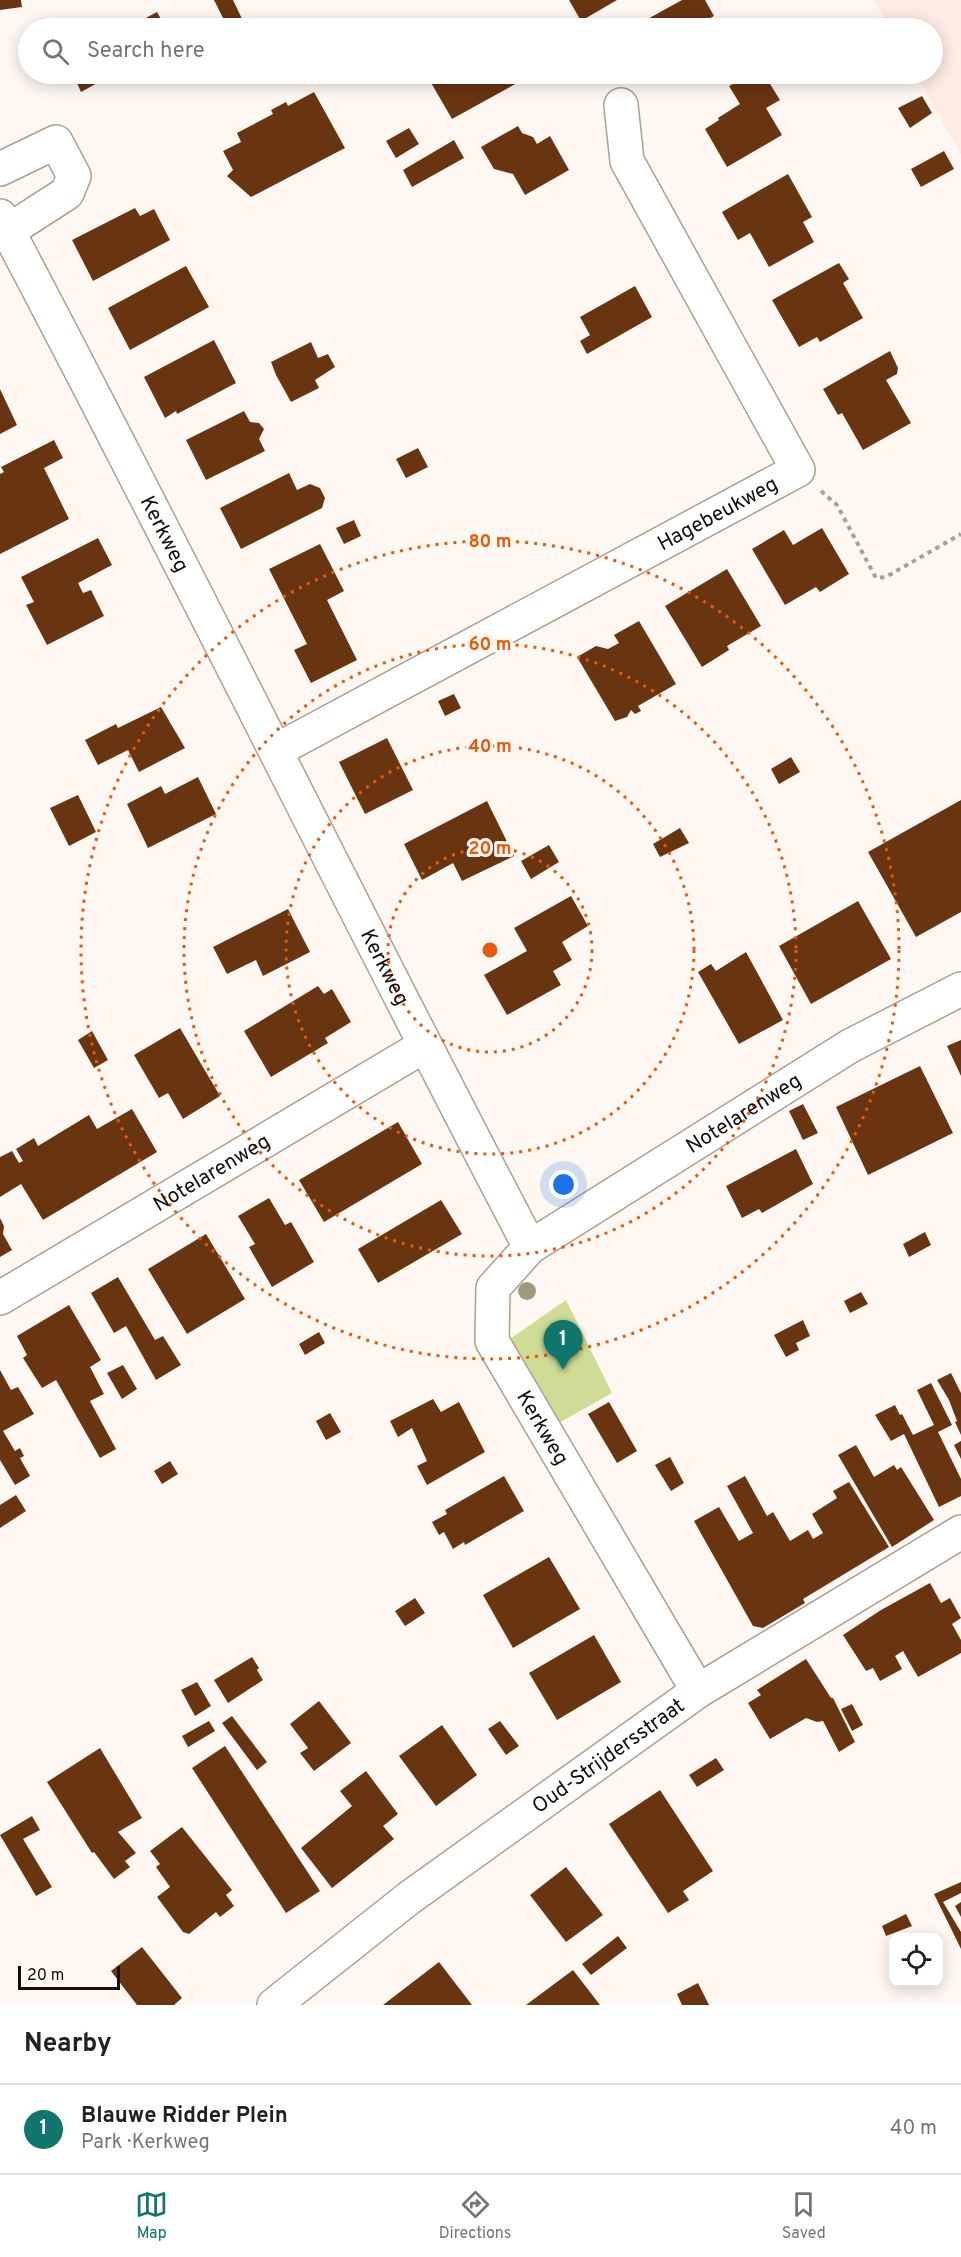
<!DOCTYPE html>
<meta charset="utf-8">
<style>
:root{--surface:#fff;--page:#f2f2f2;--text:#202124;--muted:#757577;--line:#e0e0e0;--accent:#0f766e}
body{margin:0;font-family:Overpass,sans-serif;background:var(--page);color:var(--text)}
.controls{position:absolute;right:18px;bottom:18px;display:grid;overflow:hidden;border-radius:12px;box-shadow:0 3px 15px #0003}
.controls button{width:54px;height:54px;display:grid;place-items:center;padding:0;border:0;border-bottom:2px solid var(--line);background:var(--surface);color:var(--text);font:30px sans-serif}
.scale{position:absolute;left:18px;bottom:15px;width:102px;box-sizing:border-box;padding-left:6px;border:3px solid #140f09;border-top:0;font-size:16px;line-height:21px;white-space:nowrap;color:#140f09;-webkit-text-stroke:4px #fff8f2;paint-order:stroke}
.you{position:absolute;left:564px;top:1185px;width:21px;height:21px;margin:-15px;border:4px solid #fff;border-radius:50%;background:#1a73e8;box-shadow:0 0 0 9px #1a73e833}
.badge{display:grid;place-items:center;width:39px;height:39px;border-radius:50%;background:var(--accent);color:#fff;font-size:20px;font-weight:700}
.pin{position:absolute;translate:-50% -50px;filter:drop-shadow(0 2px 3px #0008)}
.pin::after{content:'';position:absolute;top:32px;width:21px;height:18px;background:inherit;clip-path:polygon(0 0,100% 0,50% 100%)}
.list{margin:0;padding:0;list-style:none}
h2{display:flex;justify-content:space-between;align-items:center;height:78px;margin:0;padding:0 24px;font-size:26px}
h2 small{font-size:20px;font-weight:400;color:var(--muted)}
.list li{display:grid;grid-template-columns:39px 1fr auto;gap:18px;align-items:center;box-sizing:border-box;height:90px;padding:0 24px;border-top:2px solid var(--line)}
.list b{display:block;font-size:22px;white-space:nowrap}
.list p{margin:0;font-size:20px;white-space:nowrap;color:var(--muted)}
.list em{font-size:20px;font-style:normal;color:var(--muted)}
.icon{flex:none;width:33px;height:33px;fill:none;stroke:currentColor;stroke-width:2;stroke-linecap:round;stroke-linejoin:round}
.map{position:relative;flex:none;width:961px;height:2005px;overflow:hidden}
.search{position:absolute;background:var(--surface);box-shadow:0 3px 15px #0003;left:18px;right:18px;top:18px;height:66px;display:flex;align-items:center;gap:15px;box-sizing:border-box;padding:0 21px;border-radius:33px;color:var(--muted);font-size:22px}
.sheet{height:168px;background:var(--surface)}
nav{display:flex;justify-content:space-around;align-items:center;box-sizing:border-box;height:84px;border-top:2px solid var(--line);background:var(--surface);font-size:16px;color:var(--muted)}
nav a{display:grid;justify-items:center;gap:3px}
nav .on{color:var(--accent)}
.map>svg:first-child{display:block}
.commercial{fill:#feebe2}
.green{fill:#cfdc95}
.building{fill:#693410}
.lines{fill:none;stroke-linecap:round;stroke-linejoin:round}
.street-casing{stroke:#ae9f90;stroke-width:36}
.path{stroke:#a8a19b;stroke-width:4;stroke-dasharray:4.5 4.5;stroke-linecap:butt}
.street{stroke:#fff;stroke-width:33}
.tree{fill:#9c9d78}
.ring{fill:none;stroke:#e8590c;stroke-width:3;stroke-dasharray:3 6}
.labels{text-anchor:middle;stroke-width:6;stroke-linejoin:round;paint-order:stroke}
.street-label{font-size:21px;fill:#140f09;stroke:#fff8f2}
.centre{fill:#e8590c;stroke:#fff8f2;stroke-width:3}
.ring-label{font-size:18px;text-anchor:middle;font-weight:bold;fill:#e8590c;stroke:#fff8f2;stroke-width:6;stroke-linejoin:round;paint-order:stroke}
</style>
<div class="map">
<svg width="961" height="2005" viewBox="0 0 961 2005">
<rect width="100%" height="100%" fill="#fff8f2"/>
<path class="commercial" d="M873,0H961V154L915,74H932V28H890Z"/>
<path class="green" d="M566,1300L612,1393L557,1424L507,1341Z"/>
<path class="building" d="M0,0H21L22,7L0,10Z
M214,0H233L244,23L233,28H228Z
M569,0H617L581,21Z
M682,0H705L714,16L705,21L710,28H648L644,21Z
M157,12L166,28H127Z
M255,21L259,28H242Z
M122,23L125,28H111Z
M523,23L526,28H512Z
M73,74H114L81,92Z
M145,74H176L162,81L159,76L149,81Z
M426,74H514L519,82L452,119Z
M682,74H697L686,80Z
M751,74H764L780,100L766,108L782,135L727,167L705,129L719,120L718,118L740,104L729,86Z
M314,92L345,148L251,197L227,176L233,170L223,151L241,142L237,133L273,114L271,110L286,102L288,106Z
M922,96L932,113L910,128L898,108Z
M518,126L522,133L533,137L537,144L550,136L569,170L525,195L513,174L494,169L481,147Z
M409,128L419,144L396,158L386,141Z
M454,140L464,158L412,187L403,170Z
M944,151L954,169L921,187L911,169Z
M788,174L812,217L803,222L814,242L769,267L750,233L738,240L722,212Z
M135,208L140,216L154,209L170,240L93,281L72,240Z
M839,263L849,279L843,283L863,318L820,342L817,337L799,347L772,300Z
M186,266L209,307L130,350L108,308Z
M635,286L652,317L587,354L580,341L590,335L580,317Z
M214,340L236,383L177,414L176,411L165,418L144,377Z
M311,342L318,358L328,354L335,367L315,380L319,388L291,402L276,375L271,362Z
M890,351L898,368L897,374L886,380L911,423L863,450L842,413L838,415L823,389Z
M0,389L17,425L0,434Z
M244,411L250,422L259,423L264,429L259,439L265,451L206,480L186,440Z
M54,440L63,458L44,468L69,519L0,554V474L4,472L1,467Z
M418,448L428,467L406,478L396,459Z
M289,473L297,490L310,484L320,488L325,498L322,508L241,549L220,508Z
M354,520L361,536L344,544L336,528Z
M822,528L849,574L820,592L816,587L785,605L752,549L784,530L793,545Z
M98,538L112,565L78,583L83,593L91,590L104,616L47,645L26,605L34,602L21,577Z
M320,544L344,591L327,600L357,660L311,683L294,650L307,644L269,569Z
M727,569L761,626L727,646L729,650L702,667L665,606Z
M639,621L676,684L638,706L641,711L635,714L631,710L627,717L615,721L577,657L596,646L608,649L619,643L614,635Z
M454,694L461,708L445,716L438,701Z
M161,707L185,748L139,772L128,750L98,765L85,740L116,724L118,728Z
M387,738L413,790L365,814L339,762Z
M791,757L800,772L779,784L771,769Z
M198,777L216,814L148,848L127,804L161,786L165,794Z
M78,795L96,832L69,846L50,808Z
M961,800V912L916,937L868,852Z
M487,801L514,856L462,881L453,863L422,880L404,844Z
M680,828L689,843L660,857L653,844Z
M549,845L559,862L531,879L521,861Z
M571,896L588,926L562,942L572,960L553,971L561,985L507,1015L484,975L527,951L514,928Z
M858,901L891,959L811,1004L779,946Z
M288,909L310,952L263,976L256,960L227,974L213,947Z
M746,952L783,1020L739,1044L698,972L711,964L716,971Z
M318,986L324,994L332,989L351,1022L325,1038L328,1043L271,1077L244,1031Z
M180,1028L220,1096L183,1119L168,1093L159,1098L134,1055Z
M92,1031L108,1060L94,1068L78,1040Z
M961,1040V1076L947,1046Z
M920,1066L953,1133L868,1175L836,1107Z
M803,1104L818,1133L803,1140L789,1111Z
M132,1109L157,1152L43,1220L21,1184L0,1197V1157L12,1151L19,1163L23,1161L16,1149L34,1138L38,1146L89,1115L97,1129Z
M398,1122L422,1164L324,1222L299,1180Z
M796,1149L813,1184L762,1213L759,1209L742,1218L726,1186Z
M269,1198L285,1225L291,1222L314,1262L272,1287L249,1247L255,1244L238,1216Z
M441,1200L462,1234L378,1283L358,1249Z
M0,1218L4,1226L3,1234L12,1250L0,1257Z
M925,1232L931,1245L909,1257L903,1244Z
M206,1234L245,1299L187,1334L148,1269Z
M118,1277L155,1340L163,1336L181,1365L156,1380L126,1326L114,1333L91,1293Z
M861,1292L868,1304L850,1313L844,1301Z
M69,1305L101,1360L90,1367L104,1394L90,1401L116,1449L100,1458L56,1380L42,1388L23,1358L27,1355L17,1336Z
M803,1320L810,1336L796,1343L799,1350L786,1357L774,1335Z
M319,1332L325,1343L305,1355L299,1344Z
M123,1365L137,1389L122,1399L107,1373Z
M0,1370L11,1390L18,1387L34,1414L3,1431L15,1451L20,1448L24,1456L20,1458L30,1476L15,1485L0,1460Z
M951,1373L961,1393V1435L955,1422L957,1421L949,1400L937,1380Z
M931,1383L952,1425L938,1432L961,1479V1496L939,1507L904,1434L891,1441L875,1415L895,1405L900,1415L902,1414L913,1435L934,1425L917,1390Z
M433,1399L441,1412L459,1402L485,1452L427,1485L417,1466L427,1461L412,1428L398,1437L390,1421Z
M609,1402L637,1451L617,1463L588,1414Z
M330,1413L341,1432L326,1440L316,1421Z
M961,1441V1459L954,1445Z
M856,1445L874,1477L894,1465L897,1470L901,1467L934,1520L892,1547L838,1455Z
M670,1457L684,1483L671,1491L655,1465Z
M170,1461L178,1474L162,1484L154,1471Z
M504,1476L524,1511L465,1545L464,1542L453,1549L444,1532L439,1535L432,1522L447,1514L445,1510Z
M745,1476L767,1516L773,1512L790,1541L808,1530L813,1539L823,1533L812,1514L837,1498L833,1491L849,1482L889,1547L803,1599L805,1603L763,1628L753,1626L694,1521L719,1507L739,1541L753,1533L727,1486Z
M16,1495L26,1511L0,1528V1505Z
M549,1557L580,1609L513,1648L483,1595Z
M930,1583L941,1603L950,1598L961,1618L952,1624L961,1640V1653L918,1677L903,1651L895,1656L902,1669L880,1681L873,1668L866,1671L843,1635L881,1610Z
M415,1598L425,1613L405,1626L395,1611Z
M594,1635L621,1682L557,1720L529,1673Z
M252,1657L259,1668L257,1670L263,1680L228,1703L214,1680Z
M806,1659L831,1698H833L855,1742L839,1752L823,1721L817,1722L806,1718L770,1739L748,1703L761,1695L757,1690Z
M197,1682L211,1706L195,1716L181,1690Z
M319,1701L351,1743L314,1771L300,1753L308,1748L290,1724Z
M852,1704L863,1725L852,1731L841,1709Z
M232,1716L267,1762L257,1770L222,1723Z
M209,1721L215,1731L188,1747L182,1736Z
M500,1721L519,1746L506,1755L488,1729Z
M442,1725L477,1775L436,1806L399,1756Z
M225,1746L320,1891L286,1913L192,1768Z
M100,1748L142,1818L118,1832L136,1853L125,1861L130,1867L114,1879L94,1852L92,1853L47,1782Z
M716,1758L724,1770L697,1787L689,1775Z
M366,1771L398,1814L383,1826L394,1839L332,1888L301,1848L352,1806L340,1791Z
M660,1790L713,1871L683,1891L689,1900L668,1913L609,1824Z
M32,1816L40,1830L23,1839L52,1887L36,1896L0,1835Z
M182,1827L232,1890L226,1895L234,1906L220,1917L216,1912L189,1934L183,1932L157,1897L170,1887L156,1867L160,1864L150,1851Z
M566,1867L603,1915L566,1942L530,1895Z
M961,1882V1893L943,1902L961,1932V1949L934,1894Z
M961,1902V1917L955,1906Z
M906,1914L912,1926L886,1936L882,1926Z
M618,1936L627,1948L591,1975L582,1964Z
M142,1947L182,1998L174,2005H137L111,1971Z
M439,1962L472,2005H383Z
M573,1970L600,2005H526Z
M698,1983L709,2005H682L677,1994Z"/>
<g class="lines">
<defs>
<g id="street">
<path d="M0,169L56,142L74,176L67,193L8,231"/>
<path id="s1" d="M0,216C181,557 350,905 530,1247L493,1288L492,1341L698,1691"/>
<path id="s2" d="M277,750L798,470L627,161L621,105"/>
<path id="s3" d="M530,1247L850,1046L961,989"/>
<path id="s4" d="M0,1298L424,1046"/>
<path id="s5" d="M274,2005L409,1898L698,1691L961,1532"/>
</g>
</defs>
<use href="#street" class="street-casing"/>
<path class="path" d="M821,491L837,505L876,578L886,577L961,534"/>
<use href="#street" class="street"/>
</g>
<circle class="tree" cx="527" cy="1291" r="9"/>
<g class="ring">
<circle cx="490" cy="950" r="102"/>
<circle cx="490" cy="950" r="204"/>
<circle cx="490" cy="950" r="306"/>
<circle cx="490" cy="950" r="409"/>
</g>
<g class="labels">
<g class="street-label">
<text dy="7" stroke="none"><textPath href="#s2" startOffset="500">Hagebeukweg</textPath></text>
<text dy="7" stroke="none"><textPath href="#s1" startOffset="358">Kerkweg</textPath></text>
<text dy="7" stroke="none"><textPath href="#s1" startOffset="844">Kerkweg</textPath></text>
<text dy="7" stroke="none"><textPath href="#s3" startOffset="252">Notelarenweg</textPath></text>
<text dy="7" stroke="none"><textPath href="#s4" startOffset="246">Notelarenweg</textPath></text>
<text dy="7" stroke="none"><textPath href="#s1" startOffset="1368">Kerkweg</textPath></text>
<text dy="7" stroke="none"><textPath href="#s5" startOffset="417">Oud-Strijdersstraat</textPath></text>
</g>
</g>
<circle cx="490" cy="950" r="9" class="centre"/>
<g class="ring-label">
<text x="490" y="547">80 m</text>
<text x="490" y="650">60 m</text>
<text x="490" y="752">40 m</text>
<text x="490" y="854">20 m</text>
</g>
</svg>
<div class="controls">
<button><svg class="icon" aria-label="locate" viewBox="0 0 24 24"><circle cx="12" cy="12" r="6"/><path d="M12 2v4M12 18v4M2 12h4M18 12h4"/></svg></button>
</div>
<div class="scale">20 m</div>
<div class="you"></div>
<div class="pin badge" style="left:563px;top:1370px">1</div>
<div class="search"><svg class="icon" aria-label="search" viewBox="0 0 24 24"><circle cx="10" cy="10" r="6"/><path d="M15 15l6 6"/></svg>Search here</div>
</div>
<section class="sheet">
<h2>Nearby<small></small></h2>
<ul class="list">
<li><span class="badge">1</span><div><b>Blauwe Ridder Plein</b><p>Park · Kerkweg</p></div><em>40 m</em></li>
</ul>
</section>
<nav>
<a class="on"><svg class="icon" aria-label="map" viewBox="0 0 24 24"><path d="M3 6l6-2 6 2 6-2v14l-6 2-6-2-6 2zM9 4v14M15 6v14"/></svg>Map</a>
<a><svg class="icon" aria-label="directions" viewBox="0 0 24 24"><path d="M12 3l9 9-9 9-9-9zM9 14v-3h6M13 9l2 2-2 2"/></svg>Directions</a>
<a><svg class="icon" aria-label="saved" viewBox="0 0 24 24"><path d="M7 4h10v16l-5-4-5 4z"/></svg>Saved</a>
</nav>
